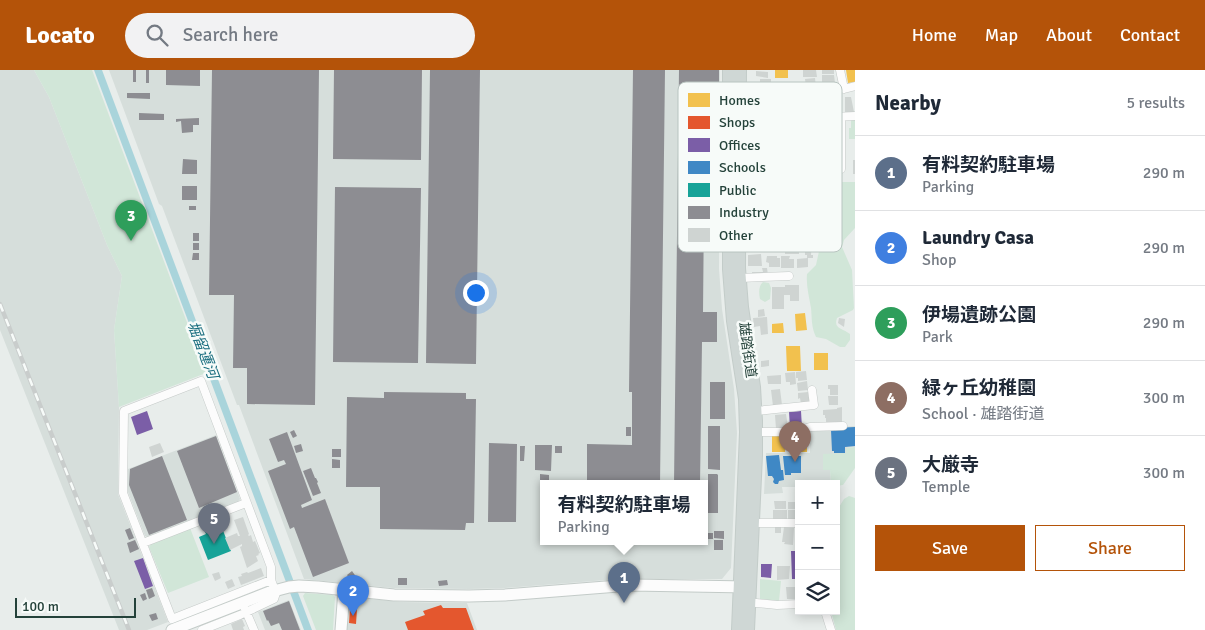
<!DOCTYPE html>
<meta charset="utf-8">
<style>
:root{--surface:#fff;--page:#f2f2f3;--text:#1f2937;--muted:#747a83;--line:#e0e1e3;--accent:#b45309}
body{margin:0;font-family:Signika,"Noto Sans JP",sans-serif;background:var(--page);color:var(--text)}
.controls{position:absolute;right:15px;bottom:15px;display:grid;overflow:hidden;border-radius:0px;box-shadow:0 2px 12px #0003}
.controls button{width:45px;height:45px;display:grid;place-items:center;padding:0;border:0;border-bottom:1px solid var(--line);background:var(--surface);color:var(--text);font:25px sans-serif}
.scale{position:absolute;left:15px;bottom:12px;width:121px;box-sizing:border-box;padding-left:5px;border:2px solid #24423a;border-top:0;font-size:14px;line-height:18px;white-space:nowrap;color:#24423a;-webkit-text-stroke:4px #f7fbf9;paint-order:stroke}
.you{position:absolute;left:475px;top:222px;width:18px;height:18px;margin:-12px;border:4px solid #fff;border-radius:50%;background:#1a73e8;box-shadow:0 0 0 8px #1a73e833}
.badge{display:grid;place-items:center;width:32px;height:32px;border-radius:50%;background:var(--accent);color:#fff;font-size:16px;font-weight:700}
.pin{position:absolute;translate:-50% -41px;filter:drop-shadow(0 1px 2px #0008)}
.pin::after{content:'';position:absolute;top:26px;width:18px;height:15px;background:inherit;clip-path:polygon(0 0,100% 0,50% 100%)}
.popup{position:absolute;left:540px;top:410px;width:168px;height:65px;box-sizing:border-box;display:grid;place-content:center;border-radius:0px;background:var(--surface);filter:drop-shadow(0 1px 4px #0005);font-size:16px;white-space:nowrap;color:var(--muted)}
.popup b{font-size:19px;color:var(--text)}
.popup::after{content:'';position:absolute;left:50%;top:100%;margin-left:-10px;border:10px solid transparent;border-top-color:var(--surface)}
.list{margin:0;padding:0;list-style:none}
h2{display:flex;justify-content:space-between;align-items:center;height:65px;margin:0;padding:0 20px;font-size:21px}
h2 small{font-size:16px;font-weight:400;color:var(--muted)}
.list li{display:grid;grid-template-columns:32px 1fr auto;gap:15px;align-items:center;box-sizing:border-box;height:75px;padding:0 20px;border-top:1px solid var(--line)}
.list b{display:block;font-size:19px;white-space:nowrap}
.list p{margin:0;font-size:16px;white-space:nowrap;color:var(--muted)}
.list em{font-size:16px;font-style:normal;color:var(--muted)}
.actions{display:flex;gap:10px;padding:15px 20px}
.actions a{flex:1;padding:11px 0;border:1px solid var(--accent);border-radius:0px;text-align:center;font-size:18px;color:var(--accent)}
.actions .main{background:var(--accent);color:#fff}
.icon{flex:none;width:28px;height:28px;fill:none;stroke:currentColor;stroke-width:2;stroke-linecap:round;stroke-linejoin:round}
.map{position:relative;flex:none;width:855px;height:560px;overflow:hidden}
header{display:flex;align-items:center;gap:30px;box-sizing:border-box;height:70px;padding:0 25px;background:var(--accent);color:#fff}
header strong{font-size:24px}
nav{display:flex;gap:28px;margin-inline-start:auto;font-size:18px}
.search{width:350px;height:45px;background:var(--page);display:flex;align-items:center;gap:12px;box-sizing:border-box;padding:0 18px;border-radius:28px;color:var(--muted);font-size:19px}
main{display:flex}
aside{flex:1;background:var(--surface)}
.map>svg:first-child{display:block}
.built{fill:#d6dedb;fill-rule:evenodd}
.green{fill:#d1e6d8}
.water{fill:#a9d4db}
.pier{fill:#e8edeb}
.homes{fill:#f2c14e}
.shops{fill:#e4572e}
.offices{fill:#7b5ea7}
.schools{fill:#3f88c5}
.public{fill:#17a398}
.industry{fill:#8d8d92}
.building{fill:#cfd4d2}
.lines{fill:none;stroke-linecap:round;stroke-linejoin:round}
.street-casing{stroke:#c5cac8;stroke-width:9}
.secondary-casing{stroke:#c3cbc8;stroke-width:13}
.primary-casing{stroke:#c3ccc9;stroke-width:14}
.street{stroke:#fcfcfc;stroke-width:8}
.secondary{stroke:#fcfcfc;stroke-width:11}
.primary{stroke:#cfd7d5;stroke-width:12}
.rail-casing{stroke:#c9cdcc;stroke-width:4.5}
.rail{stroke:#f7fbf9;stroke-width:2.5;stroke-dasharray:8;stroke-linecap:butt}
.labels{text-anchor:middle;stroke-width:5;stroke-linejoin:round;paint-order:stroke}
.street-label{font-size:14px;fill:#24423a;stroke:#f7fbf9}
.water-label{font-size:15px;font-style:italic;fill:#1c6f80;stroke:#f7fbf9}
.key{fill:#f7fbf9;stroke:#b8c4c0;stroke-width:1}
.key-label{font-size:14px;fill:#24423a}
</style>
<header>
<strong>Locato</strong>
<div class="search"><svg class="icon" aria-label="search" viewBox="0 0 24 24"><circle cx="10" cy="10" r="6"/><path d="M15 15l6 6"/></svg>Search here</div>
<nav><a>Home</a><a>Map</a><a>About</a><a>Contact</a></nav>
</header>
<main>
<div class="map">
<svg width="855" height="560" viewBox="0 0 855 560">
<rect width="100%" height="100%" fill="#e8edeb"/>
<path class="built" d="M0,0H34L49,27L107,175L122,206L114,260L119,337L118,424L168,552L147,560H119L0,260Z
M109,0H720L719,199L722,239L734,319L737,363L731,498L722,509H619L505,518L469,519L393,518L304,509L239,335H237L162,136L159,134ZM544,414H704V472H544Z
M855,356V377L846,378L847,383L824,400L830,399L831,414H799V417H782L783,423L764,424L766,383H810V359Z
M216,365L240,429L238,432L148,467L145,466L128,422V399Z
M351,527L401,532L467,533L477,560H345L347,530Z
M289,530L301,560H265L258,542Z"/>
<path class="green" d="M34,0H92L206,303L119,337L114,260L122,206L107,175L49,27Z
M855,49V69H849V58H851V50Z
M751,111H775V127H751Z
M826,112H836L837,116L842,112H855V158L844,170L842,177L852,200L854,238L853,240L837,248C833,259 843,258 850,264V270L845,277H840L826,269L816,267C811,257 812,248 811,238C809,226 806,216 807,204L816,195L821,172L820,169L814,164V147L819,120L821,118H823L826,119Z
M763,212L769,213L771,218L770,229L765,232L760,229C759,224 758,216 763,212Z
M855,377V398L843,415L836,416V414H831L830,400H823V384L846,383V378Z
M849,426L855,428V560H836L831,541H836V442L844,429Z
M190,458L209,507L168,523L149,477L151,474Z
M760,509L781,511L779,531L760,529Z
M305,523L333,525L335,527L333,560H316L303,526Z"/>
<path class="water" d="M94,0H102L312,560H304Z"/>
<path class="pier" d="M198,283L210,284L214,296L203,294Z"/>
<path class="homes" d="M775,0H788V8H775Z
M846,0H855V12L848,13Z
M805,243L807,260L796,261L795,244Z
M783,253L784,263H772V254Z
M786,276H800L801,301H787Z
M814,283H828V300H814Z
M772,365H785V370H791V365L807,366V382H791V378L785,377V382H772Z"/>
<path class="shops" d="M755,70H766V77H754Z
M752,143H761V152H752Z
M441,535L443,538H466L474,560H408L405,552L425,545L423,541Z
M350,538L357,539L356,554L349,553Z"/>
<path class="offices" d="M147,341L153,359L137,365L131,347Z
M801,341L802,358H790L789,342Z
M791,481H799V509H792Z
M143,488L153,516L145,519L134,491Z
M761,494H772L771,508L761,507Z"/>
<path class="schools" d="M855,357V376L845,377V383H834V381H832L831,360L833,358Z
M779,385L781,400H783L784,410L779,411L778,414H775L773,412L774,409L772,406H768L766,386Z
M783,386H801V403H791V405H785Z"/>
<path class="public" d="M790,113L805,115V120H811L810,122H812L811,128H809V129L803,128V133L788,131Z
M752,154H761V163H751Z
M212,455L214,460L222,458L231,481L208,490L199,467L206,464L203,458Z"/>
<path class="industry" d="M133,0H136V12H133Z
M146,0H149V13H146Z
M166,0H200V16L166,15Z
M212,0H319L315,335L247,334V298H233L234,225H209Z
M334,0H422L421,90L333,89Z
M430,0H480L476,294L426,293Z
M633,0H665L660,414H587V374L632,375V322H629Z
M679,0H719V30H705L703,242H717V272H702L700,414H674Z
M127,23H150V29L127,28Z
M139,43L164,44V50H139Z
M199,48V55H193V62L182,63L181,51L176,52V49Z
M183,89L197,90V104H182Z
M182,116H197V130H182Z
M335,117L421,118L418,293L333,292Z
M189,136H196V140H189Z
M193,163H199V171H193Z
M193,173H199V180H193Z
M193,183H199V190H192Z
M710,312H725V349H710Z
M384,322L466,323V329H476L474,453H466L465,460L380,459V417H346L347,327L384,328Z
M708,356H720V400L708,399Z
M626,357H631V366H626Z
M294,360L297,366L293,368L290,362Z
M287,362L312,430L301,435L302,438L325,429L349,493L313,507L294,457L290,459L268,401L286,394L284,390L278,392L269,369Z
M216,366L237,422L199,438L177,381Z
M489,373L517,374L516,452H488Z
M301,374L303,381L296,383L294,376Z
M535,375H552L551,401L535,400Z
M520,376H525L524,391H520Z
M555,376H562V383H555Z
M332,379H341V387H332Z
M162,386L187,450L149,465L129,415L130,399Z
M332,389L340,390V398H332Z
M311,398L315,408H316L318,412L317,413L321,423L313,426L303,401Z
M540,404L549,405V411H540Z
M708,404H717L718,405V443H708Z
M208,435L209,437L211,436L213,441L206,444L203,437Z
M130,458L134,468L129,470L125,460Z
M714,461H724V469L714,468Z
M707,463H713V469H707Z
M135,470L139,479L130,483L127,473Z
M714,470H723V480H714Z
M352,501L357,508L352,512L347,505Z
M398,508H407V515H398Z
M447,510L448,515L439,516L438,511Z
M152,518L155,526L149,529L146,520Z
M145,523L147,529L143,531L140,525Z
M289,531L295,547L300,560H282L279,553L271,556L268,550L267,551L263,541Z
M156,543L158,549L152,551L149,545Z"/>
<path class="building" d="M803,0H816L817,7H803Z
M822,0H834V4H822Z
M756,1L768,2V8L756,6Z
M822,5H834L835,13L822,14Z
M815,8L817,28H813L814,32L808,33L805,9Z
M760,9H771V26L751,27V18H760Z
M837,14V24L822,25V15Z
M845,27H851L854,42L845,43Z
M758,28H773V41H758Z
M827,29L831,43L823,45L821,39L817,40L815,32Z
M804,38L805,53L795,54L794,39Z
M773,42V57H762V53H760L761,43Z
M830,52L831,67H818L817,59H819V53Z
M810,63L811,77L802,78L801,70H803V64Z
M773,65H779L780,77H770V67H773Z
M786,65H796V76H786Z
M796,77V89L787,90L786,78Z
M780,78V89L773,90L772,79Z
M853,90H855V104H853Z
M799,93H811L812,108L799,109Z
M786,94H794V102H786Z
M823,95H835V108L822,109V97H823Z
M783,127L788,128V131L803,133V131L811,132L809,146L798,144L797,149L787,148V149L776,148V137L784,138L785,134H782Z
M771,134H775L774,142L771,141Z
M779,150L786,151V155H779Z
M776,157H788V166H775Z
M791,157H803V167H790Z
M756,168H771V175H773V168H781V182H767V175H765V178H756Z
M782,168L799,169V184H785V176H781Z
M805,171H812L811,185H813V188H807V185H805Z
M761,184L762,196H748V185Z
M767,186H777V188H780V197H769V193L766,192Z
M781,186H790L789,189H794V198H781Z
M808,188V197L797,198V189Z
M762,198H767L768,205L752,206V202H763Z
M785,215H799V231H790V225H784V239H772V217H785Z
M764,239L765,246L758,247V240Z
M767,247L768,264L761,265L760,256L754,257L753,248Z
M839,248L845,249L844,257L838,253Z
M769,290V296L761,297V291Z
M806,301L807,310L798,311V308H796V302Z
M795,302L796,314L790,315V312H786L785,303Z
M781,305V314H768L767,306Z
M807,311L808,320L798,321L797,313Z
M828,315H838V325H830V319H828Z
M780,319L782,335L773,336L771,320Z
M808,322L810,333L801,334L800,328L798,329V323Z
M828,326H838V335H829Z
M842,337V352L826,354V348H825V345H823V340L837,339V338Z
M786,344L788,357L776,359L775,345Z
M160,373L164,382L152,387L149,377Z
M774,431H786V439H775Z
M788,432H795V439H788Z
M773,440H787V449L773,450Z
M788,440H799V449H788Z
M243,447L249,464L248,465L249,466L251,465L253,472L255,471L260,483L258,484L259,485L256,486L258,491L247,498L240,477L242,476V474L230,480L225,468L237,463L238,466H240L234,450Z
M775,457H781V463H775Z
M784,457L794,458L793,475L784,474L785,472H782Z
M777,496H790L789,509L777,510Z
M261,498L264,506L241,515L238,507L242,506L241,504L247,502L248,503Z
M219,502L221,508L215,511L212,504Z
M232,509L235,516L228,519L225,512Z
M786,517H799V529H787Z
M242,549L245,556L243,557L244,560H233L231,554Z"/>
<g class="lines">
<defs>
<path id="street" d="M840,0L844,19L855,16
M841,47V99
M739,60L791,59L804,57L815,52L832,47L855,46
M739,167H773
M740,208L789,206
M756,341L814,335L812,320
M756,362H795L810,357L843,356
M753,453H799
M143,473L246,433
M746,532L777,535L799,534
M245,539L254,560
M825,541L831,560
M202,560L240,545L274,529L276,523L271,510V497L201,311L124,341L123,423L172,549L271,510"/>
<path id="secondary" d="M172,560L270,522L289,517L299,516L318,517L394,525L469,526L505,525L631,515L748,517
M341,560L344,520"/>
<path id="primary" d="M729,0V199L733,251L745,329L746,362L738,560
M740,0L739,198L742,237L754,317L756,351V385L748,560"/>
</defs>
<use href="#street" class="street-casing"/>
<use href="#secondary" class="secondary-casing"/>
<use href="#primary" class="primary-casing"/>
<use href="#street" class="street"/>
<use href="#secondary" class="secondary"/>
<use href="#primary" class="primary"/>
<defs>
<path id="rail" d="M0,234L129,560"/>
</defs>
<use href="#rail" class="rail-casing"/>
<use href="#rail" class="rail"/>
</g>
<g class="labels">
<g class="street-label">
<text transform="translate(748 280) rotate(82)" y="5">雄踏街道</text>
</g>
<g class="water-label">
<text transform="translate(203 280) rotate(69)" y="5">堀留運河</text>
</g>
</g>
<rect x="678" y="12" width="164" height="170" rx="8" class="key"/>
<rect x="688" y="23" width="22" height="14" fill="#f2c14e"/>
<rect x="688" y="46" width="22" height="13" fill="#e4572e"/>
<rect x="688" y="68" width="22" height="14" fill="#7b5ea7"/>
<rect x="688" y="91" width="22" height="13" fill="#3f88c5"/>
<rect x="688" y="113" width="22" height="14" fill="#17a398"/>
<rect x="688" y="136" width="22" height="13" fill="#8d8d92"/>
<rect x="688" y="158" width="22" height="14" fill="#cfd4d2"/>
<g class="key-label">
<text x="719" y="35">Homes</text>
<text x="719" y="57">Shops</text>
<text x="719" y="80">Offices</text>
<text x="719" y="102">Schools</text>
<text x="719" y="125">Public</text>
<text x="719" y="147">Industry</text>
<text x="719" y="170">Other</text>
</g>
</svg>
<div class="controls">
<button>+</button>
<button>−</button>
<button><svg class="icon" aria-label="layers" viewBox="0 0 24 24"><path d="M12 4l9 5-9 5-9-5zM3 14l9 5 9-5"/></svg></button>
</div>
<div class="scale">100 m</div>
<div class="you"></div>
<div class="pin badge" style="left:624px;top:533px;background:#5c6f8a">1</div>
<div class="popup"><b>有料契約駐車場</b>Parking</div>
<div class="pin badge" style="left:353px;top:546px;background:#3f7fe0">2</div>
<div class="pin badge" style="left:131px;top:171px;background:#2e9e5b">3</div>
<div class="pin badge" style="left:795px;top:392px;background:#8d6e63">4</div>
<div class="pin badge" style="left:214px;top:474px;background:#6b7280">5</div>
</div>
<aside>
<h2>Nearby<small>5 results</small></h2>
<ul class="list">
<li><span class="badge" style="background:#5c6f8a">1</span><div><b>有料契約駐車場</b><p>Parking</p></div><em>290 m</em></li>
<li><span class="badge" style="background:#3f7fe0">2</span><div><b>Laundry Casa</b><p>Shop</p></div><em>290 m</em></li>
<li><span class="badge" style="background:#2e9e5b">3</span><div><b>伊場遺跡公園</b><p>Park</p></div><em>290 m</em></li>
<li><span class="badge" style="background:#8d6e63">4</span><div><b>緑ヶ丘幼稚園</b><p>School · 雄踏街道</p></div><em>300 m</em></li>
<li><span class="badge" style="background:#6b7280">5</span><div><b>大厳寺</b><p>Temple</p></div><em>300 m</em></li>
</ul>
<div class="actions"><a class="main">Save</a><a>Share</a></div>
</aside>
</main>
